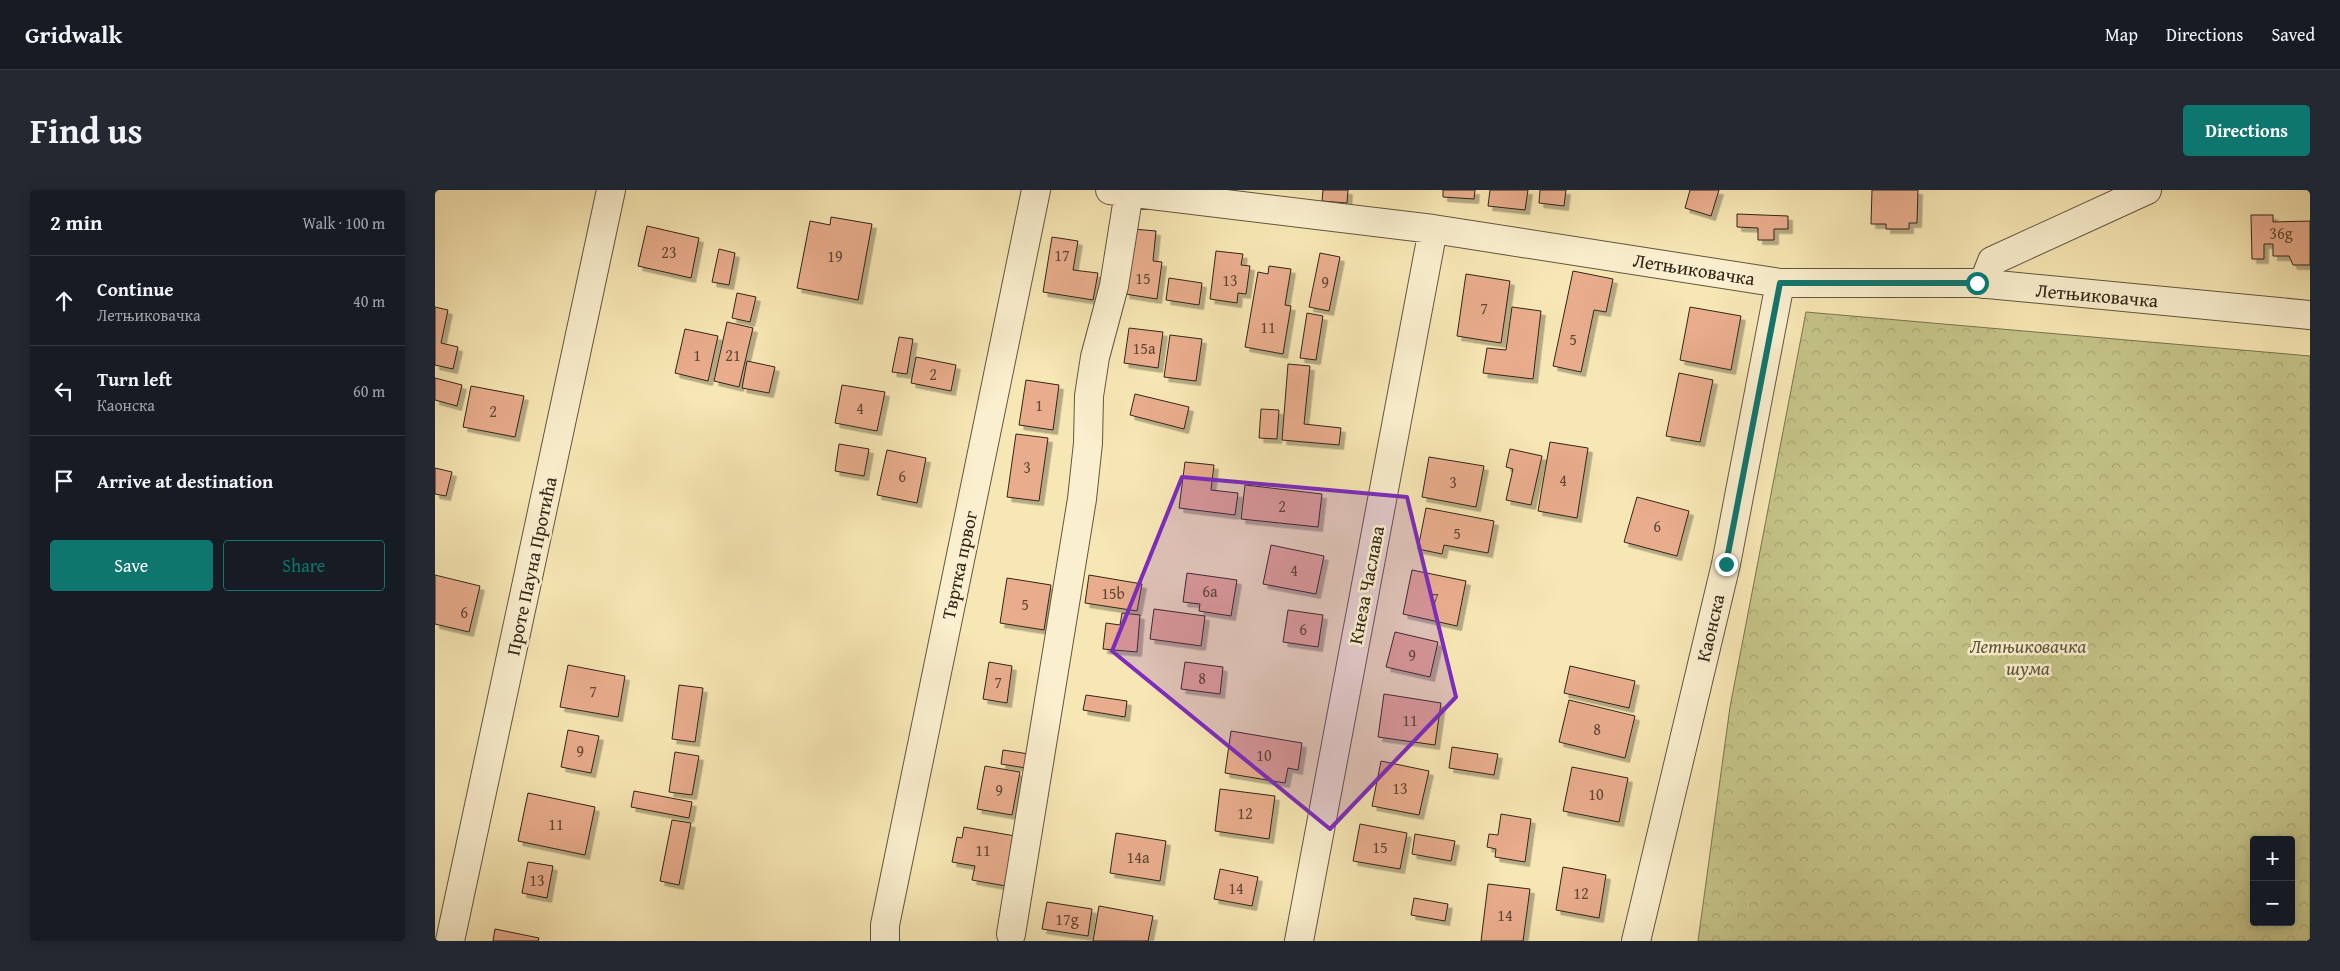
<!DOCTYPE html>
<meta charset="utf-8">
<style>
:root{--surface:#171b24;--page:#242831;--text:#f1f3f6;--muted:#9ea1a6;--line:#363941;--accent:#0f766e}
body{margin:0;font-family:"Gentium Book Plus",serif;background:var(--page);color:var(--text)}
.controls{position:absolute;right:15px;bottom:15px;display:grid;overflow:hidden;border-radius:5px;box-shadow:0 2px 12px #0003}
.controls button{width:45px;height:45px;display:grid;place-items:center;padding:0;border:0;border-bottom:1px solid var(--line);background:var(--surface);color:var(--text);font:25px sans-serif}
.stop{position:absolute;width:15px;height:15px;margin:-11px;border:4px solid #0f766e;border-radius:50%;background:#fff}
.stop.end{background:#0f766e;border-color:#fff;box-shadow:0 1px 5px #0008}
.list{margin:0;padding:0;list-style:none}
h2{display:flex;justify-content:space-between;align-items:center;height:65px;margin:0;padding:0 20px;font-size:21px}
h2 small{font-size:16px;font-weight:400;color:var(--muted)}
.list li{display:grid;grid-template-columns:32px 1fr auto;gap:15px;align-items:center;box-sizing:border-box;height:90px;padding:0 20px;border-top:1px solid var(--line)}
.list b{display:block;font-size:19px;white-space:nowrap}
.list p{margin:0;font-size:16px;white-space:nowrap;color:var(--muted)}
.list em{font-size:16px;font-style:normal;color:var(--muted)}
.actions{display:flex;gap:10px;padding:15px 20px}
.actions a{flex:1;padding:11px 0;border:1px solid var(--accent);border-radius:5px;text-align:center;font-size:18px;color:var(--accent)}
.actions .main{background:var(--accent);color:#fff}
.icon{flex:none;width:28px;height:28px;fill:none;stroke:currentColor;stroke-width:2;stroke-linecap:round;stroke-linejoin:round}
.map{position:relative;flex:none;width:1875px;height:751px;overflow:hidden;border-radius:5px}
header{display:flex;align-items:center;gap:30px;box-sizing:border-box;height:70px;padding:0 25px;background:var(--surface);border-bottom:1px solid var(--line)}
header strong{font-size:24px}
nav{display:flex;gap:28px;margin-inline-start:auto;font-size:18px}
.intro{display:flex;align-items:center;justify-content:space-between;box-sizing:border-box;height:120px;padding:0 30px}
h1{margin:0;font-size:35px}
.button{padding:12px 22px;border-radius:5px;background:var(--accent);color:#fff;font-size:18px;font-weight:700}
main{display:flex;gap:30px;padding:0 30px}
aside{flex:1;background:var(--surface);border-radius:5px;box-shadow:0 2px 12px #0003}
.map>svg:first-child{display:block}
.forest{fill:url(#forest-crowns);stroke:#7a7450;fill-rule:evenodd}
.building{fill:#e9ad8d;stroke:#302518;filter:url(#shadow)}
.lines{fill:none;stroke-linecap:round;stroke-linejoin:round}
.minor-casing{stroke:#62563f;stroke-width:30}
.minor{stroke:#faefce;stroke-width:28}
.route{stroke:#0f766e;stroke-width:6}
.marked{fill:#7b2cbf;fill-opacity:0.2;stroke:#7b2cbf;stroke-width:4;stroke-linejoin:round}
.labels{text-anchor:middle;stroke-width:5;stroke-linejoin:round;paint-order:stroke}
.number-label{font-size:16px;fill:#5e4735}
.street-label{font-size:19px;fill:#302518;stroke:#faefce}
.park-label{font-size:19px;font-style:italic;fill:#5c543a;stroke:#faefce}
</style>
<header>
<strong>Gridwalk</strong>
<nav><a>Map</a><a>Directions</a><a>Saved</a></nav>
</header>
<div class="intro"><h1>Find us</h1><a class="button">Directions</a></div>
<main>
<aside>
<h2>2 min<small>Walk · 100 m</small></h2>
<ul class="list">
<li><svg class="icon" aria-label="ahead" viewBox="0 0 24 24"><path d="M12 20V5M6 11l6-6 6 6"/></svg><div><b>Continue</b><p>Летњиковачка</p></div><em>40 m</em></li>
<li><svg class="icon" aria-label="left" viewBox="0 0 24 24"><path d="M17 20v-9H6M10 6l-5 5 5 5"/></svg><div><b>Turn left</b><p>Каонска</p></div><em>60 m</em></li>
<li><svg class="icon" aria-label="arrive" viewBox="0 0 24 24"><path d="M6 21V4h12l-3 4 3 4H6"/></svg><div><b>Arrive at destination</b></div></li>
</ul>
<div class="actions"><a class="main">Save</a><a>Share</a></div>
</aside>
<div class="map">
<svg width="1875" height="751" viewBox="0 0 1875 751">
<defs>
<pattern id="forest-crowns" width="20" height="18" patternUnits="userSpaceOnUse" patternTransform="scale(1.25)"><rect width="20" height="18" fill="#c4c388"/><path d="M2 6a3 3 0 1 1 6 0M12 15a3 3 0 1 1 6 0" fill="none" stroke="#a9a775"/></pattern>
<filter id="shadow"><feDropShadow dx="4.5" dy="4.5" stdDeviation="0" flood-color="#0004"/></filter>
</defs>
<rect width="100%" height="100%" fill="#f7e7b4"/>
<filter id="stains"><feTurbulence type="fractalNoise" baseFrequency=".004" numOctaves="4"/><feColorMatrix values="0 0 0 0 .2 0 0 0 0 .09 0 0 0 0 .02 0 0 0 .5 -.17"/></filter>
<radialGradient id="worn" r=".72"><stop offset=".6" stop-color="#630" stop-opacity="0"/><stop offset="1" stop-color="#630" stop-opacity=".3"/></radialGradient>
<path class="forest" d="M1371,122L1875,166V751H1263L1295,517ZM1819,650H1856V732H1819Z"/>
<path class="building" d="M888,0H913L912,13L887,11Z
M1008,0H1040L1039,9L1008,7Z
M1055,0H1093L1090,20L1053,16Z
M1105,0H1131L1129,16L1104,13Z
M1255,0H1284L1276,26L1250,18Z
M1437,0H1483L1482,33H1474V39H1451V34H1436Z
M1302,24L1353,26V39H1339V50H1323V38L1302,37Z
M1816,25H1838V32L1875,31V75H1858L1854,66H1838V54H1829V69H1817Z
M396,27L437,34L423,110L362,98L375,31L395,35Z
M212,36L264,48L256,88L203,76Z
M698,39L721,41L718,71L727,72L722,109L690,104Z
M617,47L643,51L638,80L663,83L658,110L608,102Z
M284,59L300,63L294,95L277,92Z
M781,61L808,64L806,75L815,76L811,104L803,103L802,113L775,109Z
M885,63L905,67L894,121L874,117Z
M834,76L856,79L850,115L856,116L848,164L810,157L823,82L833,84Z
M1138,81L1178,89L1171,122L1159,120L1146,182L1118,176Z
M1031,84L1075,91L1066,153L1022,146Z
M734,88L767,93L764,115L731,110Z
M302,103L321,107L315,132L297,128Z
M0,117L13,120L6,153L23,157L18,179L0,175Z
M1077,117L1106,121L1098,189L1048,183L1052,158L1071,160Z
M1255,117L1306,126L1296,180L1245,170Z
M872,123L888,126L881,170L865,168Z
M292,132L318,138L304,197L279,191Z
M694,138L728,142L723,178L689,173Z
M250,139L283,146L273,191L240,183Z
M735,145L767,149L761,191L729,187Z
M464,147L478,149L472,184L457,182Z
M481,167L521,175L516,201L476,193Z
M312,171L340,177L334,203L307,198Z
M853,174L875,176L869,234L906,238L904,255L847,250Z
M1244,183L1278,190L1265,252L1231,246Z
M0,188L27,195L22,216L0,210Z
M591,190L624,195L618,240L584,235Z
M407,195L450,202L442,241L400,233Z
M36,196L89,206L80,247L28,237Z
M700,204L754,217L749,239L695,225Z
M826,219L844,220L842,249L824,248Z
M581,244L613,248L604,311L572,307Z
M1115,252L1153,258L1142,328L1103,321Z
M404,254L434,259L429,286L400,281Z
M1075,259L1107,266L1096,315L1071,310L1078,279L1071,277Z
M452,260L491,268L482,313L442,305Z
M994,267L1049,276L1041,317L987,307Z
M750,272L779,275L776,300L803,303L800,325L744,318Z
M0,278L17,282L11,306L0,304Z
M810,295L887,304L883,337L806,329Z
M1202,307L1254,321L1242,366L1189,352Z
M991,318L1059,331L1053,363L1009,355L1007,364L983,359Z
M836,355L889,366L881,404L828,394Z
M977,380L1031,391L1022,436L968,424Z
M752,383L802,390L796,426L764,421L765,414L748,412Z
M0,385L45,396L34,442L0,434Z
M654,385L707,394L702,421L650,413Z
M572,388L616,395L609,440L565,433Z
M719,419L770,426L766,456L715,449Z
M853,420L888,425L883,457L848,452Z
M687,423L705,425L702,462L668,459L671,433L685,435Z
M960,442L1003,452L995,487L951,477Z
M554,472L577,476L572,513L548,509Z
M750,472L788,477L785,504L746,499Z
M133,475L190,486L183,527L125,517Z
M1135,476L1200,491L1194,518L1129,503Z
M244,495L268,498L260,552L237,549Z
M949,504L1006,513L1000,555L943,547Z
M651,505L692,511L690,527L648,520Z
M1134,510L1200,526L1190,568L1124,552Z
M133,540L164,546L156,583L126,577Z
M796,541L867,553L863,580L853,578L850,593L790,583Z
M1017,557L1063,564L1059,585L1014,578Z
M568,560L594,564L591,578L566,574Z
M240,562L264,566L257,605L234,602Z
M946,571L994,581L984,625L937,616Z
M550,576L585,582L577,625L542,619Z
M1137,577L1193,588L1184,632L1128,621Z
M785,599L840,606L834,649L780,641Z
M199,601L257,612L254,628L196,617Z
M93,603L160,617L150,665L83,651Z
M1066,624L1096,629L1090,672L1060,667L1061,659L1052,657L1054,644L1063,645Z
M237,630L256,633L244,695L225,691Z
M925,634L972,643L965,679L918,671Z
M529,637L580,646L571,696L537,690L540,676L517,672L522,647L527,648Z
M681,643L731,651L725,691L675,683Z
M980,644L1020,651L1016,671L977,664Z
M93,672L118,676L112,708L87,703Z
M1128,677L1171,685L1164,728L1121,720Z
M785,679L823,687L817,716L779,709Z
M1053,694L1095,699L1088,751H1046Z
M979,708L1013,714L1010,731L976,725Z
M612,712L657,719L653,746L607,739Z
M664,716L718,726L713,751H658Z
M60,739L104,748L103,751H58Z"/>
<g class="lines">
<defs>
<path id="minor" d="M675,0L998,39L1345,93H1542L1875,125
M1548,94L1557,71L1712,0
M576,744L647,309L653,253L654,206L660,167L679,96L694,2
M15,751L176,0
M450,751V735L601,0
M864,751L998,39
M1201,751L1291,374L1345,93"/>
</defs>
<use href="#minor" class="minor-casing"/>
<use href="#minor" class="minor"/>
</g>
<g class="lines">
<path class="route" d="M1291,374L1345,93H1542"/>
</g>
<path class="marked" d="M747,287L972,307L1021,507L895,639L677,461Z"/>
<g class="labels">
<g class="number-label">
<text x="1846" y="49">36g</text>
<text x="234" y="68">23</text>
<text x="627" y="71">17</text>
<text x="400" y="72">19</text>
<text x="708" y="94">15</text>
<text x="795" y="96">13</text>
<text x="890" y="98">9</text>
<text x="1049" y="124">7</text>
<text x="833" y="143">11</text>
<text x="1138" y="155">5</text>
<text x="709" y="164">15a</text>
<text x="262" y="171">1</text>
<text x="298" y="171">21</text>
<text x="498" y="190">2</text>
<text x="604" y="221">1</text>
<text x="425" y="224">4</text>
<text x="58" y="227">2</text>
<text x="592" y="283">3</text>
<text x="467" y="292">6</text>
<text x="1128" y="296">4</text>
<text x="1018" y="298">3</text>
<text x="847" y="322">2</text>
<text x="1222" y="342">6</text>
<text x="1022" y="349">5</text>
<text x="859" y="386">4</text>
<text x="775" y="407">6a</text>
<text x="678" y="409">15b</text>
<text x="1000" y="414">7</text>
<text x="590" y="420">5</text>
<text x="29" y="428">6</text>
<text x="868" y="445">6</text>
<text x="977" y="471">9</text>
<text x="767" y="494">8</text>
<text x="563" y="498">7</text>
<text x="158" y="507">7</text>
<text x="975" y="536">11</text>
<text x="1162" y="545">8</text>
<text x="145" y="567">9</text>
<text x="829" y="571">10</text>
<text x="965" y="604">13</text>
<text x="564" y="606">9</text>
<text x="1161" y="610">10</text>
<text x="810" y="629">12</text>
<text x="121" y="640">11</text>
<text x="945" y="663">15</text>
<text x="548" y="666">11</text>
<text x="703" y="673">14a</text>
<text x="102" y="696">13</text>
<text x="801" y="704">14</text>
<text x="1146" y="709">12</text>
<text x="1070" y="731">14</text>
<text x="632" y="735">17g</text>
</g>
<g class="street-label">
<text transform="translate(1259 79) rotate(9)" y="7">Летњиковачка</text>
<text transform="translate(1662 105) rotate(5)" y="7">Летњиковачка</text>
<text transform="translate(524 375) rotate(-78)" y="7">Твртка првог</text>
<text transform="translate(96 376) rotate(-78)" y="7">Проте Пауна Протића</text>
<text transform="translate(931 395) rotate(-79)" y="7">Кнеза Часлава</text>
<text transform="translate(1275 438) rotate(-77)" y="7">Каонска</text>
</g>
<g class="park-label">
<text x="1593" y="463">Летњиковачка<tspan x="1593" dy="22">шума</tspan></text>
</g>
</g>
<rect width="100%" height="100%" filter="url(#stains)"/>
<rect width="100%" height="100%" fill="url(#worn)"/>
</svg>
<div class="controls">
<button>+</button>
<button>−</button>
</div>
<div class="stop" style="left:1542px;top:93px"></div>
<div class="stop end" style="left:1291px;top:374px"></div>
</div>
</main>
